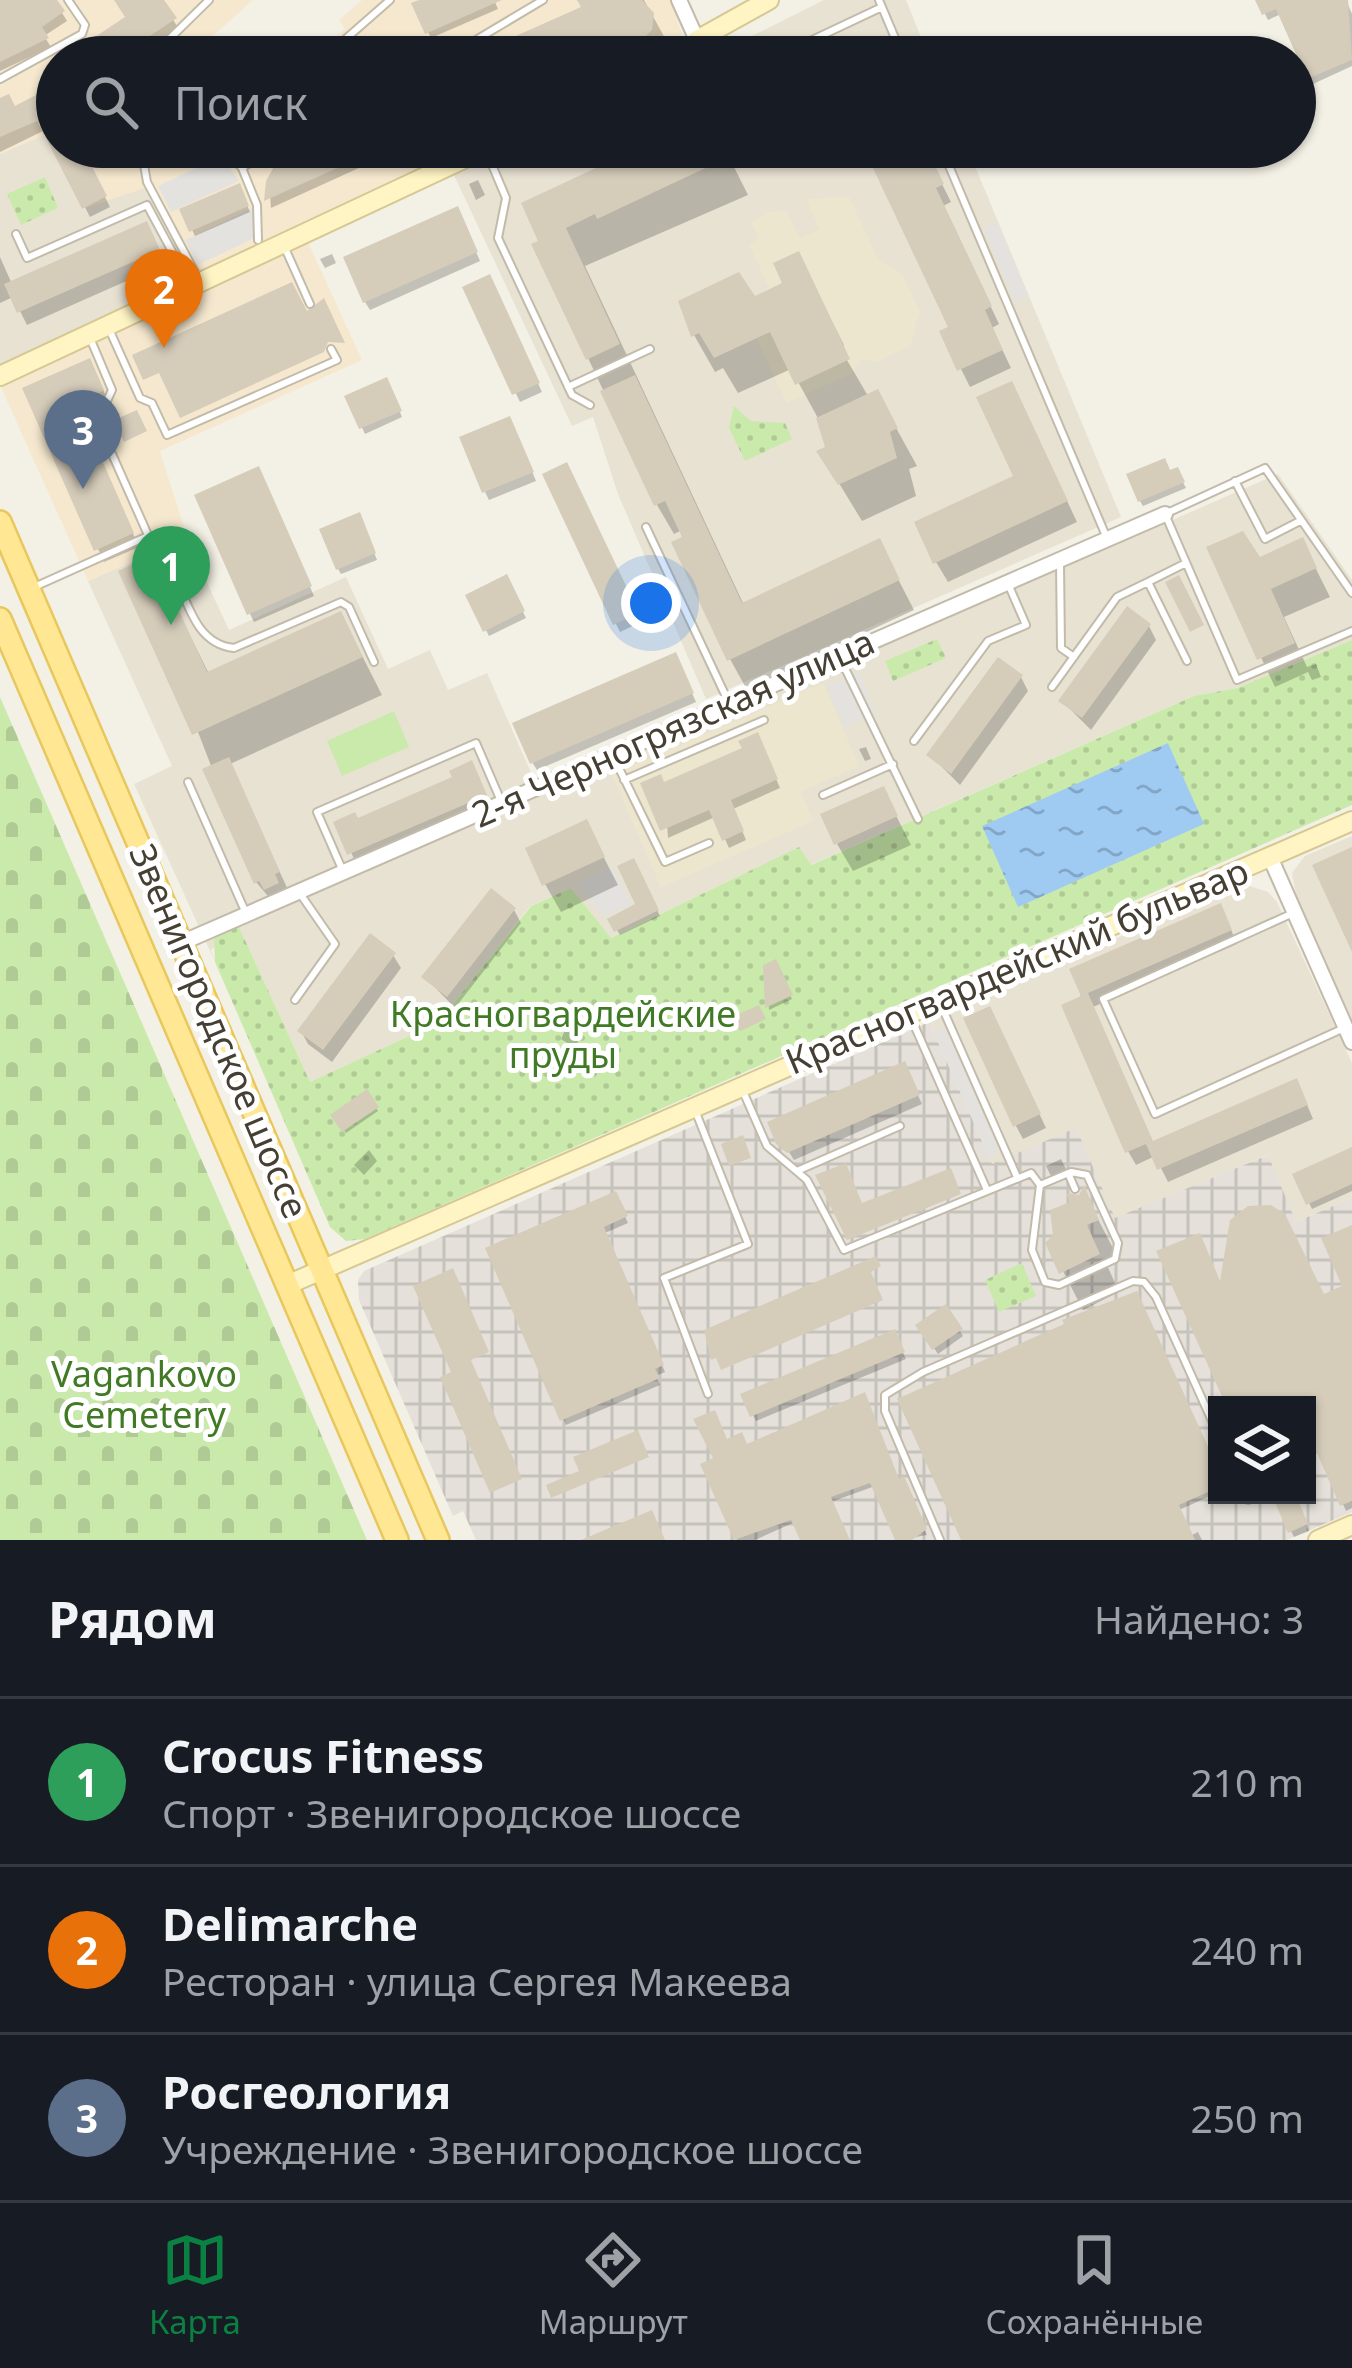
<!DOCTYPE html>
<html lang="ru">
<meta charset="utf-8">
<style>
:root{--surface:#171b24;--page:#242831;--text:#f1f3f6;--muted:#9ea1a6;--line:#363941;--accent:#0b8043}
body{margin:0;font-family:"Noto Sans",sans-serif;background:var(--page);color:var(--text)}
.controls{position:absolute;right:36px;bottom:36px;display:grid;overflow:hidden;border-radius:0px;box-shadow:0 3px 9px #0004}
.controls button{width:108px;height:108px;display:grid;place-items:center;padding:0;border:0;border-bottom:3px solid var(--line);background:var(--surface);color:var(--text);font:60px sans-serif}
.you{position:absolute;left:651px;top:603px;width:42px;height:42px;margin:-30px;border:9px solid #fff;border-radius:50%;background:#1a73e8;box-shadow:0 0 0 18px #1a73e833}
.badge{display:grid;place-items:center;width:78px;height:78px;border-radius:50%;background:var(--accent);color:#fff;font-size:39px;font-weight:700}
.pin{position:absolute;translate:-50% -99px;filter:drop-shadow(0 3px 6px #0008)}
.pin::after{content:'';position:absolute;top:63px;width:42px;height:36px;background:inherit;clip-path:polygon(0 0,100% 0,50% 100%)}
.list{margin:0;padding:0;list-style:none}
h2{display:flex;justify-content:space-between;align-items:center;height:156px;margin:0;padding:0 48px;font-size:51px}
h2 small{font-size:39px;font-weight:400;color:var(--muted)}
.list li{display:grid;grid-template-columns:78px 1fr auto;gap:36px;align-items:center;box-sizing:border-box;height:168px;padding:0 48px;border-top:3px solid var(--line)}
.list b{display:block;font-size:45px;white-space:nowrap}
.list p{margin:0;font-size:39px;white-space:nowrap;color:var(--muted)}
.list em{font-size:39px;font-style:normal;color:var(--muted)}
.icon{flex:none;width:66px;height:66px;fill:none;stroke:currentColor;stroke-width:2;stroke-linecap:round;stroke-linejoin:round}
.map{position:relative;flex:none;width:1352px;height:1540px;overflow:hidden}
.search{position:absolute;background:var(--surface);box-shadow:0 3px 9px #0004;left:36px;right:36px;top:36px;height:132px;display:flex;align-items:center;gap:30px;box-sizing:border-box;padding:0 42px;border-radius:66px;color:var(--muted);font-size:45px}
.sheet{height:660px;background:var(--surface)}
nav{display:flex;justify-content:space-around;align-items:center;box-sizing:border-box;height:168px;border-top:3px solid var(--line);background:var(--surface);font-size:33px;color:var(--muted)}
nav a{display:grid;justify-items:center;gap:6px}
nav .on{color:var(--accent)}
.map>svg:first-child{display:block}
.residential{fill:#e8e2d3}
.commercial{fill:#f6e8cf}
.industrial{fill:url(#industrial-grid);fill-rule:evenodd}
.education{fill:#ede6ce}
.grass{fill:#caeaac}
.cemetery{fill:url(#cemetery-stones)}
.park{fill:url(#park-dots)}
.parking{fill:#e4e2de}
.water{fill:url(#water-ripples)}
.shadow{fill:#0003}
.building{fill:#d5ccba}
.lines{fill:none;stroke-linecap:round;stroke-linejoin:round}
.lane-casing{stroke:#c2bbaa;stroke-width:10}
.street-casing{stroke:#c2bbaa;stroke-width:18}
.secondary-casing{stroke:#d6c893;stroke-width:22}
.primary-casing{stroke:#e8c85e;stroke-width:26}
.lane{stroke:#fff;stroke-width:6}
.street{stroke:#fff;stroke-width:14}
.secondary{stroke:#fff4c4;stroke-width:18}
.primary{stroke:#ffe793;stroke-width:21}
.labels{text-anchor:middle;stroke-width:10;stroke-linejoin:round;paint-order:stroke}
.street-label{font-size:36px;fill:#464034;stroke:#fff}
.park-label{font-size:36px;fill:#407a25;stroke:#fff}
</style>
<div class="map">
<svg width="1352" height="1540" viewBox="0 0 1352 1540">
<defs>
<pattern id="industrial-grid" width="8" height="8" patternUnits="userSpaceOnUse" patternTransform="scale(3)"><rect width="8" height="8" fill="#e5e1da"/><path d="M0 4h8M4 0v8" fill="none" stroke="#c6c2bc"/></pattern>
<pattern id="cemetery-stones" width="16" height="16" patternUnits="userSpaceOnUse" patternTransform="scale(3)"><rect width="16" height="16" fill="#caeaac"/><path d="M2 7V4a2 2 0 0 1 4 0v3zM10 15v-3a2 2 0 0 1 4 0v3z" fill="#afca95"/></pattern>
<pattern id="park-dots" width="8" height="8" patternUnits="userSpaceOnUse" patternTransform="scale(3)"><rect width="8" height="8" fill="#caeaac"/><path d="M2 2h.1M6 6h.1" fill="none" stroke="#afca95" stroke-width="1.8" stroke-linecap="round"/></pattern>
<pattern id="water-ripples" width="26" height="14" patternUnits="userSpaceOnUse" patternTransform="scale(3)"><rect width="26" height="14" fill="#9fcbf3"/><path d="M2 4q2-2 4 0t4 0M15 11q2-2 4 0t4 0" fill="none" stroke="#83a6c6"/></pattern>
</defs>
<rect width="100%" height="100%" fill="#f3f0e5"/>
<path class="residential" d="M824,0H906L929,57H710Z
M44,135L82,209L145,187L192,278L0,370V154Z
M511,147H967L1121,517L706,699L618,494L593,417L572,426L453,173Z
M1278,474L1352,580V640L1237,688L1194,696L810,865L798,848L610,938L571,888L530,906L439,1022L310,1082L238,926L211,950L215,962L134,784L172,766L88,581L154,552L189,544L229,630L346,577L388,669L430,650L448,690L487,673L541,795Z
M1352,836V1021L1296,895L1292,873L1305,856Z
M1240,883L1268,892L1277,902L1352,1063V1198L1296,1222L1267,1155L1115,1219L998,1162L992,1165L929,1022Z"/>
<path class="commercial" d="M0,0H253L189,57H57V147H189L198,156L209,147H472L192,278L145,188L82,209L44,135L0,154Z
M362,0H671L684,41L669,57H312L345,29L339,20Z
M307,240L362,360L160,451L189,544L154,552L88,581L0,385Z"/>
<path class="industrial" d="M929,1022L992,1164L1076,1128L1115,1218L1268,1155L1296,1222L1352,1198V1512L1287,1540H476L463,1511L453,1516L359,1300L358,1280L364,1271ZM1217,1405H1307V1495H1217Z"/>
<path class="education" d="M849,197L879,261L902,274L920,312L910,346L877,361L861,360L850,374L787,403L756,338L773,317L762,293L769,288L749,244L759,239L752,223L767,212L786,211L800,239L820,229L806,199Z
M823,683L859,766L801,791L813,821L661,887L612,775Z"/>
<path class="grass" d="M394,711L409,747L342,776L327,741Z"/>
<path class="cemetery" d="M0,697L367,1540H0Z"/>
<path class="park" d="M45,177L58,208L21,225L7,194Z
M734,406L751,421L785,423L792,439L745,461L729,428Z
M937,639L946,658L893,681L885,661Z
M1352,640V805L365,1239L346,1241L330,1227L215,962L214,939L238,925L310,1082L439,1022L531,906L571,888L611,938L799,847L811,865L1194,696L1237,688Z
M1022,1263L1036,1296L999,1312L985,1280Z"/>
<path class="parking" d="M222,156L239,181L171,212L158,186Z
M252,208L254,238L198,265L185,240Z
M998,223L1028,295L1014,301L984,229Z
M859,672L876,713L845,727L827,686Z
M613,867L639,920L629,924L621,908L604,917L577,883Z
M945,1027L1000,1152L989,1157L934,1032Z"/>
<path class="water" d="M1168,743L1204,824L1018,907L982,826Z"/>
<path class="shadow" d="M0,0H54L67,21L44,36L51,47L0,71Z
M116,0H160L181,32L143,57H102L129,18Z
M426,0H494L498,9L431,38L415,5Z
M577,0H644L666,40L665,55L482,57L584,9Z
M1258,0H1346L1352,14V66L1313,84L1281,14L1268,20Z
M364,43L376,57H347Z
M866,45L873,57H840Z
M57,87V147H85L81,149L110,207L90,217L45,130L0,152V101L15,110Z
M248,147H274L257,159Z
M289,147H405L271,208L269,182Z
M648,147H724L748,195L585,266L744,605L879,542L914,610L746,688L730,659L682,530L674,534L657,505L535,245Z
M762,147H797L770,160Z
M877,147H915L925,168L941,182L951,202L943,206L999,324L992,328L1011,368L970,387L943,333L952,328Z
M478,180L485,195L476,200L469,184Z
M242,193L250,212L195,236L183,211Z
M461,218L480,261L370,310L365,302Z
M153,238L165,264L27,325L13,297L0,303V257L12,284Z
M332,254L336,263L325,268L320,259Z
M798,254L844,345L840,348L868,396L877,393L917,466L909,469L916,496L862,521L820,452L828,449L819,420L791,369L738,393L723,368L715,372L694,335L786,285Z
M493,286L542,392L520,402L466,288Z
M97,375L109,404L75,423L87,451L101,461L139,547L104,562L26,390Z
M389,386L402,417L365,434L348,397Z
M1022,405L1077,522L948,582L936,562L1017,477Z
M514,428L536,481L489,500L485,492Z
M1177,471L1186,488L1143,506L1140,501Z
M570,474L641,622L620,632L616,624Z
M263,478L314,596L254,622L250,614Z
M362,522L377,560L341,574L338,569Z
M1302,541L1330,597L1284,617L1307,667L1316,664L1321,677L1312,680L1308,672L1275,687L1210,549L1259,560Z
M159,573L209,674L342,616L382,695L230,764L289,892L288,904L278,908L256,882L140,582Z
M506,578L526,618L489,636L469,597Z
M1149,626L1156,640L1091,730L1062,701Z
M679,664L696,702L537,770L532,762Z
M1021,677L1028,691L960,785L930,755Z
M761,744L780,788L733,809L746,840L729,848L715,817L668,838L664,785Z
M866,747L871,759L865,761L859,749Z
M478,777L492,809L358,867L337,823L357,822L456,779Z
M883,790L911,845L853,871L837,844Z
M586,823L618,885L561,912L545,884Z
M633,862L660,916L620,935L611,920L639,905Z
M514,910L521,923L455,1008L425,977Z
M1227,920L1237,944L1093,1007L1153,1144L1303,1095L1313,1119L1168,1182L1155,1156L1136,1165L1128,1151L1073,970Z
M393,955L401,968L332,1062L308,1044L301,1031Z
M775,963L792,999L769,1010L766,967Z
M997,1023L1046,1128L1023,1139L1016,1126Z
M567,1026L581,1035L575,1048L561,1039Z
M908,1073L922,1104L794,1160L771,1123Z
M366,1093L378,1111L346,1133L334,1116Z
M369,1150L377,1161L364,1175L354,1165Z
M1352,1151V1191L1312,1209L1296,1175Z
M1061,1159L1066,1169L1051,1176L1046,1166Z
M1084,1192L1118,1258L1106,1263L1119,1292L1083,1310L1049,1244Z
M615,1195L628,1223L605,1233L665,1372L656,1376L660,1385L566,1425L489,1250Z
M1352,1228V1508L1346,1511L1317,1444L1307,1449V1405H1231L1160,1253L1222,1289L1323,1298L1346,1287Z
M945,1308L963,1336L938,1354L919,1326Z
M894,1333L906,1359L756,1421L753,1415Z
M726,1442L906,1484L927,1535L899,1540L875,1486L831,1502L847,1540H803L795,1522L755,1540H737L704,1466L717,1460Z
M1217,1471V1493L1179,1510L1190,1536L1198,1532L1202,1540H965Z
M1273,1495H1294L1309,1531L1294,1537Z"/>
<path class="building" d="M0,0H57L65,11L42,27L49,38L0,62Z
M114,0H164L177,18L136,45L140,50L130,57H100L89,41L125,17Z
M419,0H502L425,34L411,3Z
M577,0H642L654,13L652,30L636,46L588,57H469L581,7Z
M1255,0H1348L1352,60L1307,79L1276,9L1262,15Z
M57,84V147H82L107,196L82,209L37,121L0,137V98L9,94L15,106Z
M285,147H384L264,201L266,181Z
M641,147H724L729,157L597,219L595,214L566,228L620,344L586,360L531,244L538,241L521,203Z
M863,147H917L925,164L933,161L944,184L936,188L992,306L985,310L1003,350L957,371L939,331L948,327Z
M240,183L249,206L189,232L179,209Z
M458,206L478,252L363,303L343,257Z
M147,221L160,250L17,313L4,284Z
M799,251L850,359L795,385L770,332L714,358L699,333L691,337L678,301L739,272L755,296L782,283L773,263Z
M490,274L540,383L512,395L462,287Z
M292,282L307,311L324,298L345,343L328,342L324,352L180,418L159,373L143,380L132,355Z
M90,358L104,390L70,409L87,447L95,444L134,533L94,551L22,388Z
M635,375L742,603L880,538L900,580L727,661L671,542L682,537L665,501L654,506L600,391Z
M387,377L402,411L359,429L344,396Z
M1012,381L1068,501L933,564L914,522L1013,476L976,397Z
M878,389L898,428L890,432L897,458L838,485L816,451L825,447L816,418Z
M137,410L147,431L124,442L114,420Z
M510,416L534,472L482,493L459,437Z
M1165,458L1170,470L1178,467L1185,482L1138,502L1126,474Z
M567,462L639,613L613,625L542,474Z
M259,466L312,586L247,615L194,495Z
M360,512L376,553L336,570L319,529Z
M1243,531L1260,557L1303,537L1317,568L1271,589L1295,643L1257,660L1206,547Z
M133,564L140,578L160,569L207,672L341,611L363,657L192,735L118,571Z
M507,574L525,611L483,632L465,595Z
M1179,575L1204,625L1190,632L1165,582Z
M1127,606L1151,624L1082,718L1058,701Z
M676,652L694,693L530,764L512,723Z
M998,657L1023,675L951,774L926,755Z
M758,732L778,779L731,800L744,831L722,841L709,810L660,831L640,783L661,774L664,782L742,748L738,741Z
M229,757L280,872L275,874L279,883L264,890L259,881L254,884L202,769Z
M472,760L487,795L347,855L333,822L355,812L358,818L452,777L449,771Z
M884,786L898,816L834,845L820,814Z
M587,819L605,857L542,886L525,848Z
M1352,847V952L1312,865Z
M634,858L659,910L614,932L607,919L635,904L617,866Z
M491,888L516,908L447,997L421,977Z
M1221,903L1232,930L1088,993L1153,1141L1125,1153L1061,1005L1081,996L1069,969Z
M370,933L396,953L323,1050L297,1031Z
M776,959L793,995L765,1008L763,965Z
M759,1005L766,1019L740,1031L730,1018Z
M990,1006L1041,1114L1013,1127L963,1018Z
M905,1061L920,1095L787,1153L776,1144L767,1122Z
M1297,1078L1308,1105L1157,1170L1146,1144Z
M367,1089L379,1107L342,1132L330,1115Z
M743,1135L751,1158L729,1166L721,1144Z
M1352,1147V1184L1306,1205L1292,1174Z
M846,1163L862,1203L951,1168L961,1194L847,1240L815,1175Z
M1084,1185L1099,1220L1087,1225L1100,1254L1059,1274L1045,1243L1053,1235L1050,1210L1070,1202L1066,1193L1079,1195Z
M616,1191L628,1216L604,1227L664,1365L655,1369L660,1378L560,1421L485,1248Z
M1271,1205L1285,1214L1324,1294L1342,1286L1321,1238L1352,1225V1501L1340,1506L1307,1430V1405H1226L1156,1251L1200,1233L1220,1281L1230,1220L1248,1206Z
M876,1256L881,1266L871,1272L883,1300L721,1370L716,1358L711,1360L704,1330Z
M453,1268L489,1352L471,1360L522,1479L490,1493L440,1377L451,1372L413,1286Z
M1137,1291L1217,1466V1488L1179,1505L1195,1540H961L897,1399L1064,1324L1062,1320Z
M946,1304L963,1329L932,1350L915,1325Z
M895,1329L905,1352L750,1417L740,1394Z
M865,1392L899,1479L904,1476L927,1529L912,1540H895L870,1483L831,1497L850,1540H800L791,1520L734,1540L700,1464L713,1458L693,1419L715,1410L727,1439L742,1432L747,1444Z
M638,1430L649,1457L551,1498L546,1485L579,1471L573,1457Z
M1272,1495H1296L1308,1524L1288,1533Z
M652,1510L665,1540H581Z"/>
<g class="lines">
<defs>
<path id="lane" d="M879,0L903,57
M71,41L82,57
M151,57L209,0
M325,57L390,0
M407,57L459,50
M462,57L459,50L543,0
M776,57L882,7
M0,79L82,34L85,25L68,0
M148,147L142,153L147,182L198,278
M224,147L241,167
M941,147L1106,536
M487,153L506,198L498,238L572,395L590,405
M16,234L27,258L147,205L190,285
M258,240L257,205L242,168L274,147
M284,246L310,304
M109,329L140,398L152,403L167,435L337,360L331,349
M90,338L112,390L107,401L92,409L148,535
M568,387L650,349
M1235,481L1265,539L1300,521
M646,527L729,703
M1060,563L1061,648L1074,657
M1186,563L1148,582L1187,661
M32,588L148,536C186,564 181,643 234,648L341,602L349,607L374,662
M1352,593L1265,468L1165,514L1237,680L1352,631
M840,658L918,819
M1052,687L1117,597L1148,582
M914,741L988,641L1026,625L1009,586
M614,758L665,862L709,843
M624,780L764,720
M188,782L245,911
M823,795L893,764
M342,869L317,812L476,743L501,801
M1291,914L1103,999L1155,1114L1342,1029
M295,1000L335,944L301,895
M941,1005L1017,1177
M911,1018L987,1190
M742,1089L767,1146L807,1180L844,1250L1031,1173L1040,1185L1032,1250L1045,1282L1059,1285L1115,1259L1118,1243L1087,1175L1071,1172L1040,1185
M695,1110L748,1244L664,1278L708,1394
M797,1171L900,1126
M1068,1173L1075,1189
M1246,1495L1248,1500
M940,1540L885,1411V1395L923,1372L1133,1281L1144,1282L1156,1297L1217,1432"/>
<path id="street" d="M679,0L697,40
M1270,857L1352,1042
M181,943L1165,514"/>
<path id="secondary" d="M681,57L697,40L769,0
M0,376L489,147
M287,1285L1352,821
M1318,1540L1352,1525"/>
<path id="primary" d="M0,522L438,1540
M0,619L397,1540"/>
</defs>
<use href="#lane" class="lane-casing"/>
<use href="#street" class="street-casing"/>
<use href="#secondary" class="secondary-casing"/>
<use href="#primary" class="primary-casing"/>
<use href="#lane" class="lane"/>
<use href="#street" class="street"/>
<use href="#secondary" class="secondary"/>
<use href="#primary" class="primary"/>
</g>
<g class="labels">
<g class="street-label">
<text transform="translate(673 728) rotate(-24)" y="13">2-я Черногрязская улица</text>
<text transform="translate(1017 966) rotate(-23)" y="13">Красногвардейский бульвар</text>
<text transform="translate(219 1031) rotate(67)" y="13">Звенигородское шоссе</text>
</g>
<g class="park-label">
<text x="563" y="1027">Красногвардейские<tspan x="563" dy="41">пруды</tspan></text>
<text x="144" y="1387">Vagankovo<tspan x="144" dy="41">Cemetery</tspan></text>
</g>
</g>
</svg>
<div class="controls">
<button><svg class="icon" aria-label="layers" viewBox="0 0 24 24"><path d="M12 4l9 5-9 5-9-5zM3 14l9 5 9-5"/></svg></button>
</div>
<div class="you"></div>
<div class="pin badge" style="left:171px;top:625px;background:#2e9e5b">1</div>
<div class="pin badge" style="left:164px;top:348px;background:#e8710a">2</div>
<div class="pin badge" style="left:83px;top:489px;background:#5c6f8a">3</div>
<div class="search"><svg class="icon" aria-label="search" viewBox="0 0 24 24"><circle cx="10" cy="10" r="6"/><path d="M15 15l6 6"/></svg>Поиск</div>
</div>
<section class="sheet">
<h2>Рядом<small>Найдено: 3</small></h2>
<ul class="list">
<li><span class="badge" style="background:#2e9e5b">1</span><div><b>Crocus Fitness</b><p>Спорт · Звенигородское шоссе</p></div><em>210 m</em></li>
<li><span class="badge" style="background:#e8710a">2</span><div><b>Delimarche</b><p>Ресторан · улица Сергея Макеева</p></div><em>240 m</em></li>
<li><span class="badge" style="background:#5c6f8a">3</span><div><b>Росгеология</b><p>Учреждение · Звенигородское шоссе</p></div><em>250 m</em></li>
</ul>
</section>
<nav>
<a class="on"><svg class="icon" aria-label="map" viewBox="0 0 24 24"><path d="M3 6l6-2 6 2 6-2v14l-6 2-6-2-6 2zM9 4v14M15 6v14"/></svg>Карта</a>
<a><svg class="icon" aria-label="directions" viewBox="0 0 24 24"><path d="M12 3l9 9-9 9-9-9zM9 14v-3h6M13 9l2 2-2 2"/></svg>Маршрут</a>
<a><svg class="icon" aria-label="saved" viewBox="0 0 24 24"><path d="M7 4h10v16l-5-4-5 4z"/></svg>Сохранённые</a>
</nav>
